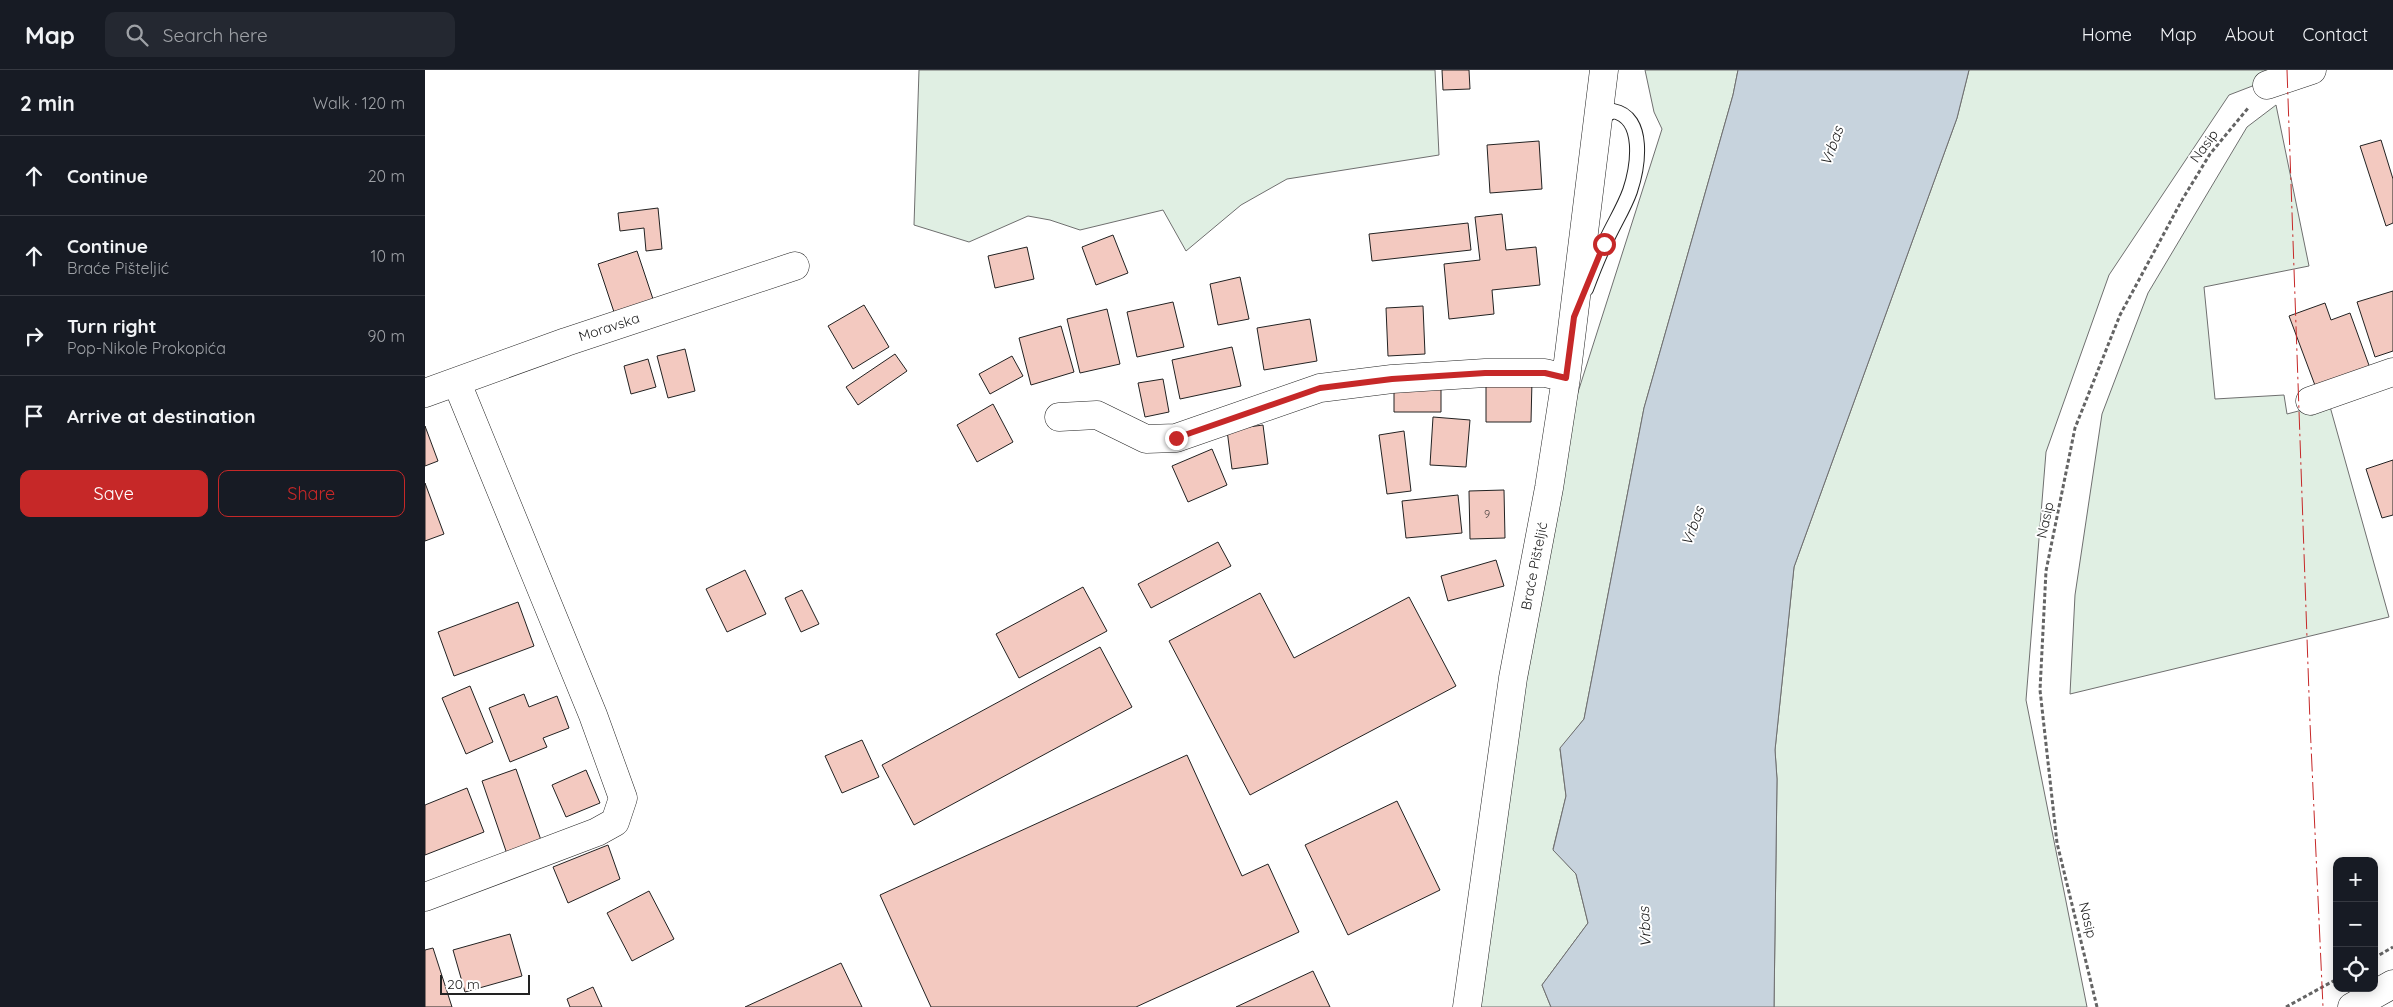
<!DOCTYPE html>
<meta charset="utf-8">
<style>
:root{--surface:#171b24;--page:#242831;--text:#f1f3f6;--muted:#9ea1a6;--line:#363941;--accent:#c62828}
body{margin:0;font-family:Quicksand,sans-serif;background:var(--page);color:var(--text)}
.controls{position:absolute;right:15px;bottom:15px;display:grid;overflow:hidden;border-radius:10px;box-shadow:0 2px 12px #0003}
.controls button{width:45px;height:45px;display:grid;place-items:center;padding:0;border:0;border-bottom:1px solid var(--line);background:var(--surface);color:var(--text);font:25px sans-serif}
.scale{position:absolute;left:15px;bottom:12px;width:90px;box-sizing:border-box;padding-left:5px;border:2px solid #222;border-top:0;font-size:14px;line-height:18px;white-space:nowrap;color:#222;-webkit-text-stroke:4px #fff;paint-order:stroke}
.stop{position:absolute;width:15px;height:15px;margin:-11px;border:4px solid #c62828;border-radius:50%;background:#fff}
.stop.end{background:#c62828;border-color:#fff;box-shadow:0 1px 5px #0008}
.list{margin:0;padding:0;list-style:none}
h2{display:flex;justify-content:space-between;align-items:center;height:65px;margin:0;padding:0 20px;font-size:21px}
h2 small{font-size:16px;font-weight:400;color:var(--muted)}
.list li{display:grid;grid-template-columns:32px 1fr auto;gap:15px;align-items:center;box-sizing:border-box;height:80px;padding:0 20px;border-top:1px solid var(--line)}
.list b{display:block;font-size:19px;white-space:nowrap}
.list p{margin:0;font-size:16px;white-space:nowrap;color:var(--muted)}
.list em{font-size:16px;font-style:normal;color:var(--muted)}
.actions{display:flex;gap:10px;padding:15px 20px}
.actions a{flex:1;padding:11px 0;border:1px solid var(--accent);border-radius:10px;text-align:center;font-size:18px;color:var(--accent)}
.actions .main{background:var(--accent);color:#fff}
.icon{flex:none;width:28px;height:28px;fill:none;stroke:currentColor;stroke-width:2;stroke-linecap:round;stroke-linejoin:round}
.map{position:relative;flex:none;width:1968px;height:937px;overflow:hidden}
header{display:flex;align-items:center;gap:30px;box-sizing:border-box;height:70px;padding:0 25px;background:var(--surface);border-bottom:1px solid var(--line)}
header strong{font-size:24px}
nav{display:flex;gap:28px;margin-inline-start:auto;font-size:18px}
.search{width:350px;height:45px;background:var(--page);display:flex;align-items:center;gap:12px;box-sizing:border-box;padding:0 18px;border-radius:10px;color:var(--muted);font-size:19px}
main{display:flex}
aside{flex:1;background:var(--surface)}
.map>svg:first-child{display:block}
.green{fill:#e0efe3;stroke:#6f6f6f}
.water{fill:#c7d3dd;stroke:#6f6f6f}
.building{fill:#f3c9c0;stroke:#222}
.lines{fill:none;stroke-linecap:round;stroke-linejoin:round}
.lane-casing{stroke:#222;stroke-width:16}
.street-casing{stroke:#222;stroke-width:29}
.secondary-casing{stroke:#222;stroke-width:29}
.path{stroke:#646464;stroke-width:3;stroke-dasharray:4 2.5;stroke-linecap:butt}
.lane{stroke:#fff;stroke-width:14}
.street{stroke:#fff;stroke-width:28}
.secondary{stroke:#fff;stroke-width:28}
.power{stroke:#c62828;stroke-width:1;stroke-dasharray:18 4 2.5 4;stroke-linecap:butt}
.route{stroke:#c62828;stroke-width:6}
.labels{text-anchor:middle;stroke-width:4;stroke-linejoin:round;paint-order:stroke}
.number-label{font-size:11px;fill:#564c4a}
.street-label{font-size:14px;fill:#222;stroke:#fff}
.water-label{font-size:15px;font-style:italic;fill:#222;stroke:#fff}
</style>
<header>
<strong>Map</strong>
<div class="search"><svg class="icon" aria-label="search" viewBox="0 0 24 24"><circle cx="10" cy="10" r="6"/><path d="M15 15l6 6"/></svg>Search here</div>
<nav><a>Home</a><a>Map</a><a>About</a><a>Contact</a></nav>
</header>
<main>
<aside>
<h2>2 min<small>Walk · 120 m</small></h2>
<ul class="list">
<li><svg class="icon" aria-label="ahead" viewBox="0 0 24 24"><path d="M12 20V5M6 11l6-6 6 6"/></svg><div><b>Continue</b></div><em>20 m</em></li>
<li><svg class="icon" aria-label="ahead" viewBox="0 0 24 24"><path d="M12 20V5M6 11l6-6 6 6"/></svg><div><b>Continue</b><p>Braće Pišteljić</p></div><em>10 m</em></li>
<li><svg class="icon" aria-label="right" viewBox="0 0 24 24"><path d="M7 20v-9h11M14 6l5 5-5 5"/></svg><div><b>Turn right</b><p>Pop-Nikole Prokopića</p></div><em>90 m</em></li>
<li><svg class="icon" aria-label="arrive" viewBox="0 0 24 24"><path d="M6 21V4h12l-3 4 3 4H6"/></svg><div><b>Arrive at destination</b></div></li>
</ul>
<div class="actions"><a class="main">Save</a><a>Share</a></div>
</aside>
<div class="map">
<svg width="1968" height="937" viewBox="0 0 1968 937">
<rect width="100%" height="100%" fill="#fff"/>
<path class="green" d="M494,0H1010L1014,85L862,109L816,135L761,181L738,140L655,160L625,150L603,146L544,172L489,155Z
M1220,0H1313L1308,25L1219,338L1159,649L1135,679L1141,726L1128,779L1151,804L1163,853L1117,915L1126,937H1055L1096,641L1139,366L1237,59L1229,42Z
M1544,0H1869L1804,25L1684,205L1621,382L1601,630L1662,937H1349L1352,709L1350,680L1369,497L1532,48Z
M1851,35L1884,196L1779,217L1790,329L1859,325L1862,344L1904,333L1964,547L1645,624L1650,525L1677,344L1723,223L1822,57Z"/>
<path class="water" d="M1313,0H1544L1532,48L1369,497L1350,680L1352,709L1349,937H1126L1117,915L1163,853L1151,804L1128,780L1141,726L1135,678L1159,649L1219,338L1308,25Z"/>
<path class="building" d="M1017,0H1044L1045,19L1018,20Z
M1956,70L1968,109V153L1961,156L1935,76Z
M1114,71L1117,119L1065,123L1062,75Z
M233,138L237,179L221,181L219,158L195,161L193,143Z
M1077,144L1081,180L1111,177L1115,215L1067,220L1069,244L1024,249L1019,194L1055,190L1050,147Z
M1043,153L1046,180L947,191L944,164Z
M688,165L703,203L671,215L657,177Z
M602,177L609,209L570,218L563,186Z
M212,181L229,232L190,245L173,194Z
M815,207L824,249L793,255L785,214Z
M1968,221V281L1950,287L1932,232Z
M748,232L759,277L712,287L702,242Z
M1900,233L1906,250L1925,243L1945,298L1891,318L1864,246Z
M439,235L464,277L428,299L403,256Z
M998,236L1000,284L963,286L961,238Z
M682,239L695,294L655,303L642,249Z
M885,249L892,291L839,300L832,258Z
M636,256L649,302L606,315L594,268Z
M807,277L816,316L755,329L747,290Z
M260,279L270,321L243,328L232,286Z
M470,284L482,301L433,335L421,317Z
M587,286L598,306L565,324L554,304Z
M223,289L231,317L206,324L199,296Z
M738,309L744,342L720,347L713,313Z
M1061,310H1107L1106,352H1061Z
M969,313H1016V342H969Z
M568,334L588,372L552,392L532,355Z
M1008,347L1045,350L1041,397L1005,395Z
M838,355L843,394L807,399L802,360Z
M0,356L13,391L0,396Z
M979,361L986,421L962,424L954,365Z
M787,379L802,415L763,432L747,396Z
M1968,390V445L1957,448L1941,399Z
M0,413L19,464L0,471Z
M1079,420L1080,468L1045,469L1044,421Z
M1033,425L1037,463L981,468L977,431Z
M793,472L806,496L726,538L713,514Z
M1071,490L1079,516L1023,531L1016,506Z
M320,500L341,544L302,562L281,519Z
M658,517L682,561L594,608L571,564Z
M377,520L394,554L376,562L360,528Z
M835,523L869,588L984,527L1031,616L825,725L744,571Z
M93,532L109,576L29,606L13,562Z
M675,577L707,637L489,755L457,695Z
M45,616L68,672L41,684L17,628Z
M99,624L104,637L132,626L144,658L118,668L122,677L85,692L64,638Z
M437,670L454,707L417,723L400,686Z
M762,685L817,806L843,794L874,862L711,937H506L455,825Z
M91,699L117,773L82,784L57,711Z
M161,700L175,733L141,747L127,715Z
M42,718L59,762L0,785V735Z
M972,731L1015,820L923,865L880,775Z
M183,775L195,809L143,833L128,797Z
M224,821L249,869L207,891L182,843Z
M85,864L97,906L40,922L28,880Z
M8,878L27,937H0V880Z
M416,893L437,937H320Z
M888,901L905,937H811Z
M168,917L177,937H145L142,929Z"/>
<g class="lines">
<defs>
<path id="lane" d="M1161,219C1167,203 1173,188 1180,173C1188,155 1199,138 1205,121C1213,97 1221,47 1188,41L1179,46L1175,53"/>
<path id="street" d="M1842,15L1887,0
M0,323L141,272L370,196
M1885,331L1968,302
M634,347L672,345L721,369L751,368L895,318L967,309L1060,303H1120L1141,308
M0,827L172,762L190,752L198,728L168,645L32,313
M1042,937L1088,608L1124,418L1141,308L1179,0"/>
<path id="secondary" d="M1927,937L1968,914"/>
</defs>
<use href="#lane" class="lane-casing"/>
<use href="#street" class="street-casing"/>
<use href="#secondary" class="secondary-casing"/>
<path class="path" d="M1949,888L1968,877
M1672,937L1632,773L1615,620L1621,501L1650,358L1695,245L1757,130L1785,84L1824,37
M1861,937L1912,909"/>
<use href="#lane" class="lane"/>
<use href="#street" class="street"/>
<use href="#secondary" class="secondary"/>
<path class="power" d="M1862,0L1885,653L1898,937"/>
</g>
<g class="lines">
<path class="route" d="M751,368L895,318L967,309L1060,303H1120L1141,308L1149,247L1179,174"/>
</g>
<g class="labels">
<g class="number-label">
<text x="1062" y="448">9</text>
</g>
<g class="street-label">
<text transform="translate(1779 76) rotate(-54)" y="5">Nasip</text>
<text transform="translate(184 257) rotate(-18)" y="5">Moravska</text>
<text transform="translate(1620 450) rotate(-78)" y="5">Nasip</text>
<text transform="translate(1109 496) rotate(-79)" y="5">Braće Pišteljić</text>
<text transform="translate(1663 850) rotate(76)" y="5">Nasip</text>
</g>
<g class="water-label">
<text transform="translate(1407 76) rotate(-70)" y="5">Vrbas</text>
<text transform="translate(1268 456) rotate(-70)" y="5">Vrbas</text>
<text transform="translate(1220 857) rotate(-93)" y="5">Vrbas</text>
</g>
</g>
</svg>
<div class="controls">
<button>+</button>
<button>−</button>
<button><svg class="icon" aria-label="locate" viewBox="0 0 24 24"><circle cx="12" cy="12" r="6"/><path d="M12 2v4M12 18v4M2 12h4M18 12h4"/></svg></button>
</div>
<div class="scale">20 m</div>
<div class="stop" style="left:1179px;top:174px"></div>
<div class="stop end" style="left:751px;top:368px"></div>
</div>
</main>
